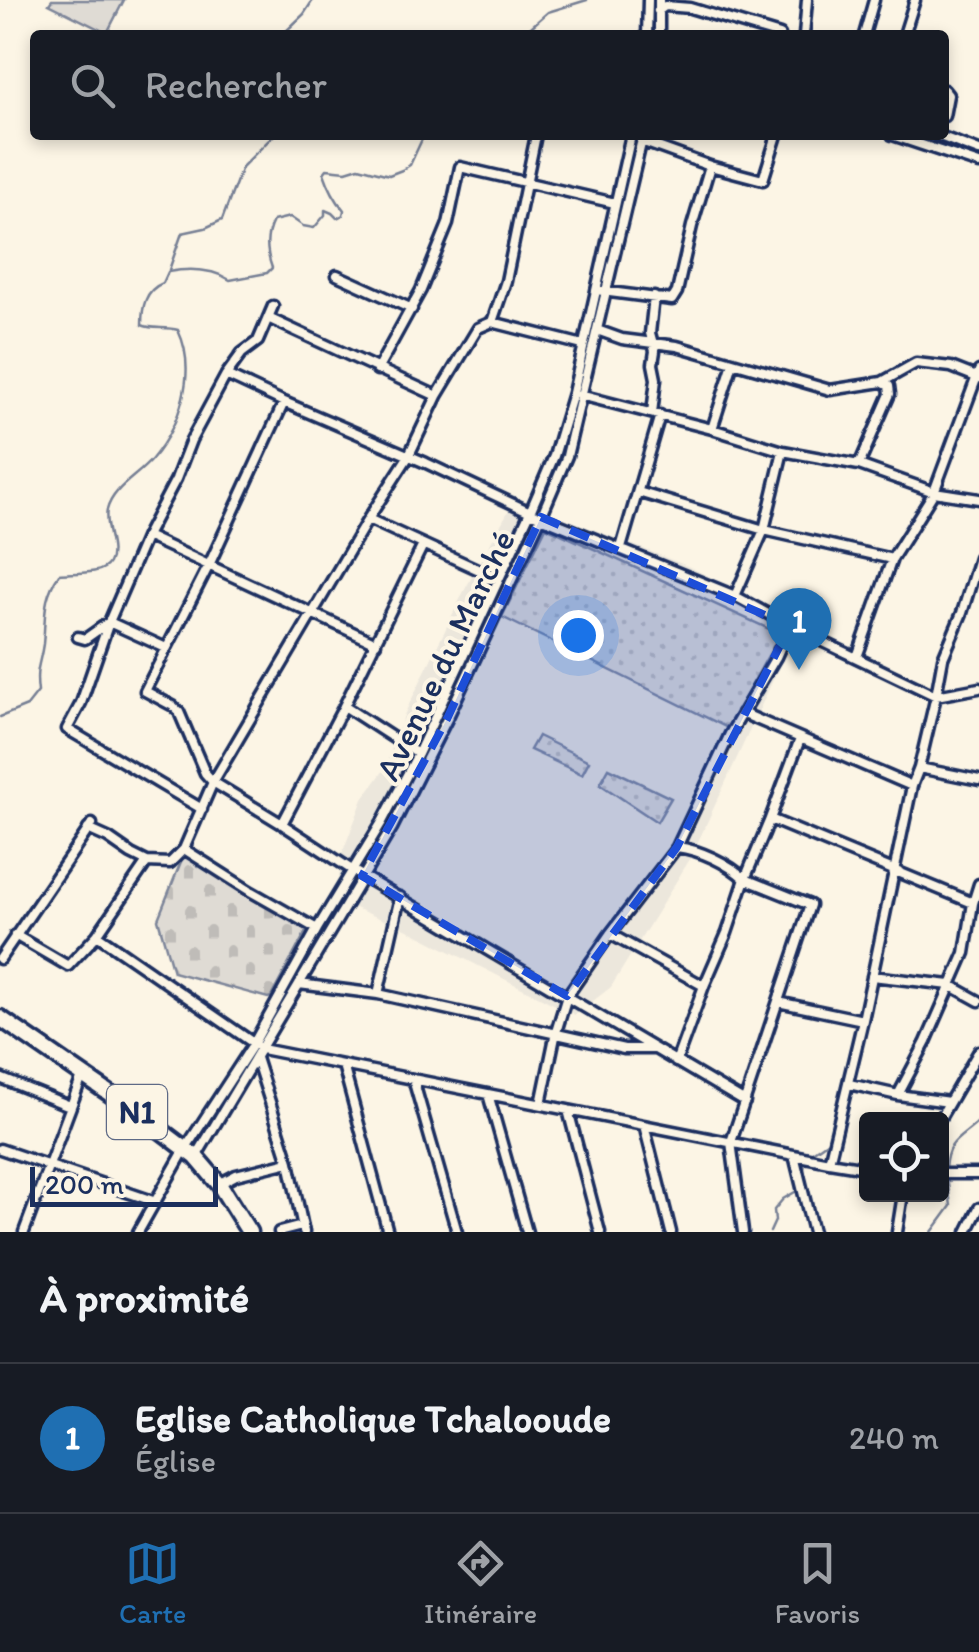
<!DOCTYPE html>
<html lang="fr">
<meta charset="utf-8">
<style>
:root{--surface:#171b24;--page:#20242c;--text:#f1f3f6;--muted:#9ea1a6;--line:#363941;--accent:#1f6fb2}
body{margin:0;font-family:Itim,sans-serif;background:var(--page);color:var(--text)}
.controls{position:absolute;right:30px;bottom:30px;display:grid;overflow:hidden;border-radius:10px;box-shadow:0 5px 15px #0003}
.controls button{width:90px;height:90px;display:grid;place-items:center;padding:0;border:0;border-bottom:2px solid var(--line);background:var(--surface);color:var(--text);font:50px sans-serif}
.scale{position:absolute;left:30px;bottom:25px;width:188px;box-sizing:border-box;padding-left:10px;border:5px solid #1b2f5e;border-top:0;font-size:28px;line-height:35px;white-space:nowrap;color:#1b2f5e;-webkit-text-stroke:8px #fcf5e5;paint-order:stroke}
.you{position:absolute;left:578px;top:635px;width:35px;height:35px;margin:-25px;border:8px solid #fff;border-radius:50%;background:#1a73e8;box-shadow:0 0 0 15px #1a73e833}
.badge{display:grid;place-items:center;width:65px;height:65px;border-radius:50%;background:var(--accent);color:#fff;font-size:32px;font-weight:700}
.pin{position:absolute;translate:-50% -82px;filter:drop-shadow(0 2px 5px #0008)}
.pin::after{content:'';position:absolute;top:52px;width:35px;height:30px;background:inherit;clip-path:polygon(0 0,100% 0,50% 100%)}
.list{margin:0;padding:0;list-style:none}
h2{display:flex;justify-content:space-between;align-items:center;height:130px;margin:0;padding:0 40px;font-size:42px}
h2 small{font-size:32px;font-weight:400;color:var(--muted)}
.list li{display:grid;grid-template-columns:65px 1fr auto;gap:30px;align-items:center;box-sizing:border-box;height:150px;padding:0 40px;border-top:2px solid var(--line)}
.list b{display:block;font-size:38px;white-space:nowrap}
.list p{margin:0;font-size:32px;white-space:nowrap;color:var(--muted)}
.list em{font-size:32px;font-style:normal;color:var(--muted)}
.icon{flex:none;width:55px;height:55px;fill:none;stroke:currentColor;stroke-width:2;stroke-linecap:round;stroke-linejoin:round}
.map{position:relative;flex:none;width:979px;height:1232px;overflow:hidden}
.search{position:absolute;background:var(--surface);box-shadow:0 5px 15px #0003;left:30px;right:30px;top:30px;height:110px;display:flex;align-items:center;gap:25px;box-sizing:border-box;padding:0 35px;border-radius:10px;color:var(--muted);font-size:38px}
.sheet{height:280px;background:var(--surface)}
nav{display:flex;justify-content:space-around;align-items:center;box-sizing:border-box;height:140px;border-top:2px solid var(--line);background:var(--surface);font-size:28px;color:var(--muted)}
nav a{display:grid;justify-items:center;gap:5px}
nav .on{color:var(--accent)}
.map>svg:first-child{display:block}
.built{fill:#ece7dc}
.grass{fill:url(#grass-dots);stroke:#7d8599;stroke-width:2.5}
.cemetery{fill:url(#cemetery-stones);stroke:#7d8599;stroke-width:2.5}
.park{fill:#dfdbd4;stroke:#7d8599;stroke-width:2.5}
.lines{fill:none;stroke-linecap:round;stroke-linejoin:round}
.stream{stroke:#767f94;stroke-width:2.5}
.street-casing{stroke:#1b2f5e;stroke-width:15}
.highway-casing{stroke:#1b2f5e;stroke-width:21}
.street{stroke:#fcf5e5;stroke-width:8}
.highway{stroke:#fcf5e5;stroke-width:14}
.marked{fill:#1d4ed8;fill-opacity:0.2;stroke:#1d4ed8;stroke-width:8;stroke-dasharray:20 12;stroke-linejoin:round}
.labels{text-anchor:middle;stroke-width:8;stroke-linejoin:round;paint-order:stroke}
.shield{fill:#fcf5e5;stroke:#5e6a86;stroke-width:2.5}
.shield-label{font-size:32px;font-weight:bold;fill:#1b2f5e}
.street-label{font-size:35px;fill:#1b2f5e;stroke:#fcf5e5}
</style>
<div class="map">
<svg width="979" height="1232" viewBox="0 0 979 1232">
<defs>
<pattern id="grass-dots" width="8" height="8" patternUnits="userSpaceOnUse" patternTransform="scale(2.5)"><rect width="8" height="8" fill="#dfdbd4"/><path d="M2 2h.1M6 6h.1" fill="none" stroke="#bfbcb8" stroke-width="1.8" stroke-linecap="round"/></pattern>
<pattern id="cemetery-stones" width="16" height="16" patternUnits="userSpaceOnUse" patternTransform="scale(2.5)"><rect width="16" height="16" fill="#dfdbd4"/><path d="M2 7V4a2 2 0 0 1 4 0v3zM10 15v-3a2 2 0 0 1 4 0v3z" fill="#bfbcb8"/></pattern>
</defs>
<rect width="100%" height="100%" fill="#fcf5e5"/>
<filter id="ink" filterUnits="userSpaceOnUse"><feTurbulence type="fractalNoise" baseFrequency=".01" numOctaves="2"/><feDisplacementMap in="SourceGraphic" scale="20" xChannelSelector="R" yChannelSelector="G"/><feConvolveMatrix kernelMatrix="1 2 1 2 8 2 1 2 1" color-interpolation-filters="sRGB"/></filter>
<g filter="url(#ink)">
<path class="built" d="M515,499L690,567L800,622L690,859L611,987L575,1015L408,930L338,901L340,859L363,799L384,770L405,713L463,593Z"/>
<path class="grass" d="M546,527L780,634L728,728L502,617Z
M538,736L589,761L582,774L530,750Z
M609,768L671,798L657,822L600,784Z"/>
<path class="cemetery" d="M184,854L309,926L271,997L268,998L173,972L158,919Z"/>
<path class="park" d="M52,0H124L107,33L49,4Z"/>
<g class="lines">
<path class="stream" d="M282,35L304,14L313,0
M522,35L548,12L587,0
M169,270L182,233L205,228L222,220L242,167L274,135
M0,717L27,706L38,692C35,668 40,665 43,644C46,615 42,599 59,574C72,572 102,576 109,563C117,548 103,527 107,510C113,487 138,476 152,459C180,425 198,372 178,330C166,326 153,330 142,325C142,307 145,290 163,283L168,272C190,268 211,268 230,280L267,273L272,268C266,251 265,237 273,221L290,217L303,226L314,228L325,215V210L332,213L337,218L343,215L344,210C334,198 329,188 324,173L327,169L346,171L359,167L389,175L402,170L410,165L424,135
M808,1155L828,1141L833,1123
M945,1169C947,1139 961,1139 979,1121
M770,1232L775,1221L774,1210L783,1199L807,1185L804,1170L805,1162
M932,1232L951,1206L947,1177"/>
<defs>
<path id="street" d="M658,11L665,6L690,8L780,35
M647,35L648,0
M659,35V0
M804,35L807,0
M864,35L874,0
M904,35L915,0
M944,90L948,95L944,116
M892,135L979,164
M937,135L979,151
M641,141L710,166L763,180L777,135
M337,275L412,309
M602,291L672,300L677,292L692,226L710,166
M268,318L437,396
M492,322L506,281L536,135
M597,330L622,339L677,346L830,390L882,382L889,386L890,394L859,465
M377,370L421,290L448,224L460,167L615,203
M226,375L284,402L426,463L541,517L735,596L790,626L936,696L943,658L962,613L979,558
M882,382L916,363L951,367L979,378
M580,395L712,429L783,451L859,465L934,492L979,371
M284,402L209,565L145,691L173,706L179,712L205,773L213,782L282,824L352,870L745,1102
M652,413L656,379L653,364L655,351L650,333L654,297
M712,429L733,363
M638,492L764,530L892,559
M368,519L499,579
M146,536L376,643
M621,548L660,415
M735,596L764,530L783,451
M78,637L85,639L109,622L166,648
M857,657L892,559L934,492L979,499
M344,706L418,754
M742,713L912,786
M919,768L979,780
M202,809L67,729L81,703L109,622L146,536L176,479L191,440L226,375L242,353L258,341L273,306
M770,819L800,739
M282,824L344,706L423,545
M88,829L108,838L131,854L147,862L170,863L184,849L250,891L317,929
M184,849L213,782L368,519L408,457L437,396L478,328L492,322L583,345
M610,934L704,986L727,933L745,879C728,863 700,850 677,847
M15,935L68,966L97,935L147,862
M97,935L262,1049L829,1162L866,1168
M0,959L92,824
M872,976L950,985L979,1001
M299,984L378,994L624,1049H653
M378,994L400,897
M778,1002L863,1020
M256,1058L289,1162L304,1232
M676,1062L704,986
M343,1065L388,1232
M0,1078L70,1106
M413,1079L457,1232
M849,1084L898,1095L949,1102
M488,1094L527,1232
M898,1095L926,1042L965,953L973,903L979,884
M541,1104L556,1032L567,996L610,934L677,847L730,734L776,657L790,626
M568,1110L600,1232
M939,1120L979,1051
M644,1125L671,1232
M0,1149L156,1202
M794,1155L813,1232
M196,1157L392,828L447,719L541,517L567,456L643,135
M829,1162L863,1020L912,786L919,768L936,696L979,688
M942,1174H979
M219,1184L236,1175L289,1162
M24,1232L83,1074
M138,1232L185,1149L254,1043L317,929L382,822L418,754L530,512L554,456L573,393L631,135
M279,1232L302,1226
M743,1232L731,1142L810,905L745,879L770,819L973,903
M897,1232L903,1194
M967,1232L979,1208"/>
<path id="highway" d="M0,1018L135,1111L196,1157L219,1184L249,1232"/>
</defs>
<use href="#street" class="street-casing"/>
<use href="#highway" class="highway-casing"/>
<use href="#street" class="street"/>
<use href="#highway" class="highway"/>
</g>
</g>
<path class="marked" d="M541,517L790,626L677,847L567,996L362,876L447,719Z"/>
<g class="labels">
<rect class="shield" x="107" y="1085" width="60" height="54" rx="8"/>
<g class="shield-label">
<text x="137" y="1123">N1</text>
</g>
<g class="street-label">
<text transform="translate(445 655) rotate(-64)" y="12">Avenue du Marché</text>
</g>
</g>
</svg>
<div class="controls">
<button><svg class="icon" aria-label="locate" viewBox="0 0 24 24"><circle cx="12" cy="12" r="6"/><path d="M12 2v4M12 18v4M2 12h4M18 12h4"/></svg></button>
</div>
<div class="scale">200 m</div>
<div class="you"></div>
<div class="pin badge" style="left:799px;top:670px">1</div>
<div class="search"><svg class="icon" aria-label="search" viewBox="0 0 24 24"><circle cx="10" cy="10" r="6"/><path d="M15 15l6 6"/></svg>Rechercher</div>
</div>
<section class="sheet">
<h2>À proximité<small></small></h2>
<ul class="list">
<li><span class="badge">1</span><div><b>Eglise Catholique Tchalooude</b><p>Église</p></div><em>240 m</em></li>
</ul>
</section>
<nav>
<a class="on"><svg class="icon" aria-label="map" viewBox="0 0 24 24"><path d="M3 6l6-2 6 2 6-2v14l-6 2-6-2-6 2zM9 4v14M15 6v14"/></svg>Carte</a>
<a><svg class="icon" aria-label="directions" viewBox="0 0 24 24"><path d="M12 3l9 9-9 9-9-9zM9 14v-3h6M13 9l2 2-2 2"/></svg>Itinéraire</a>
<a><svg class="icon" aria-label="saved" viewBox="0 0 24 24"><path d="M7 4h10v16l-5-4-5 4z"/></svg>Favoris</a>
</nav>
